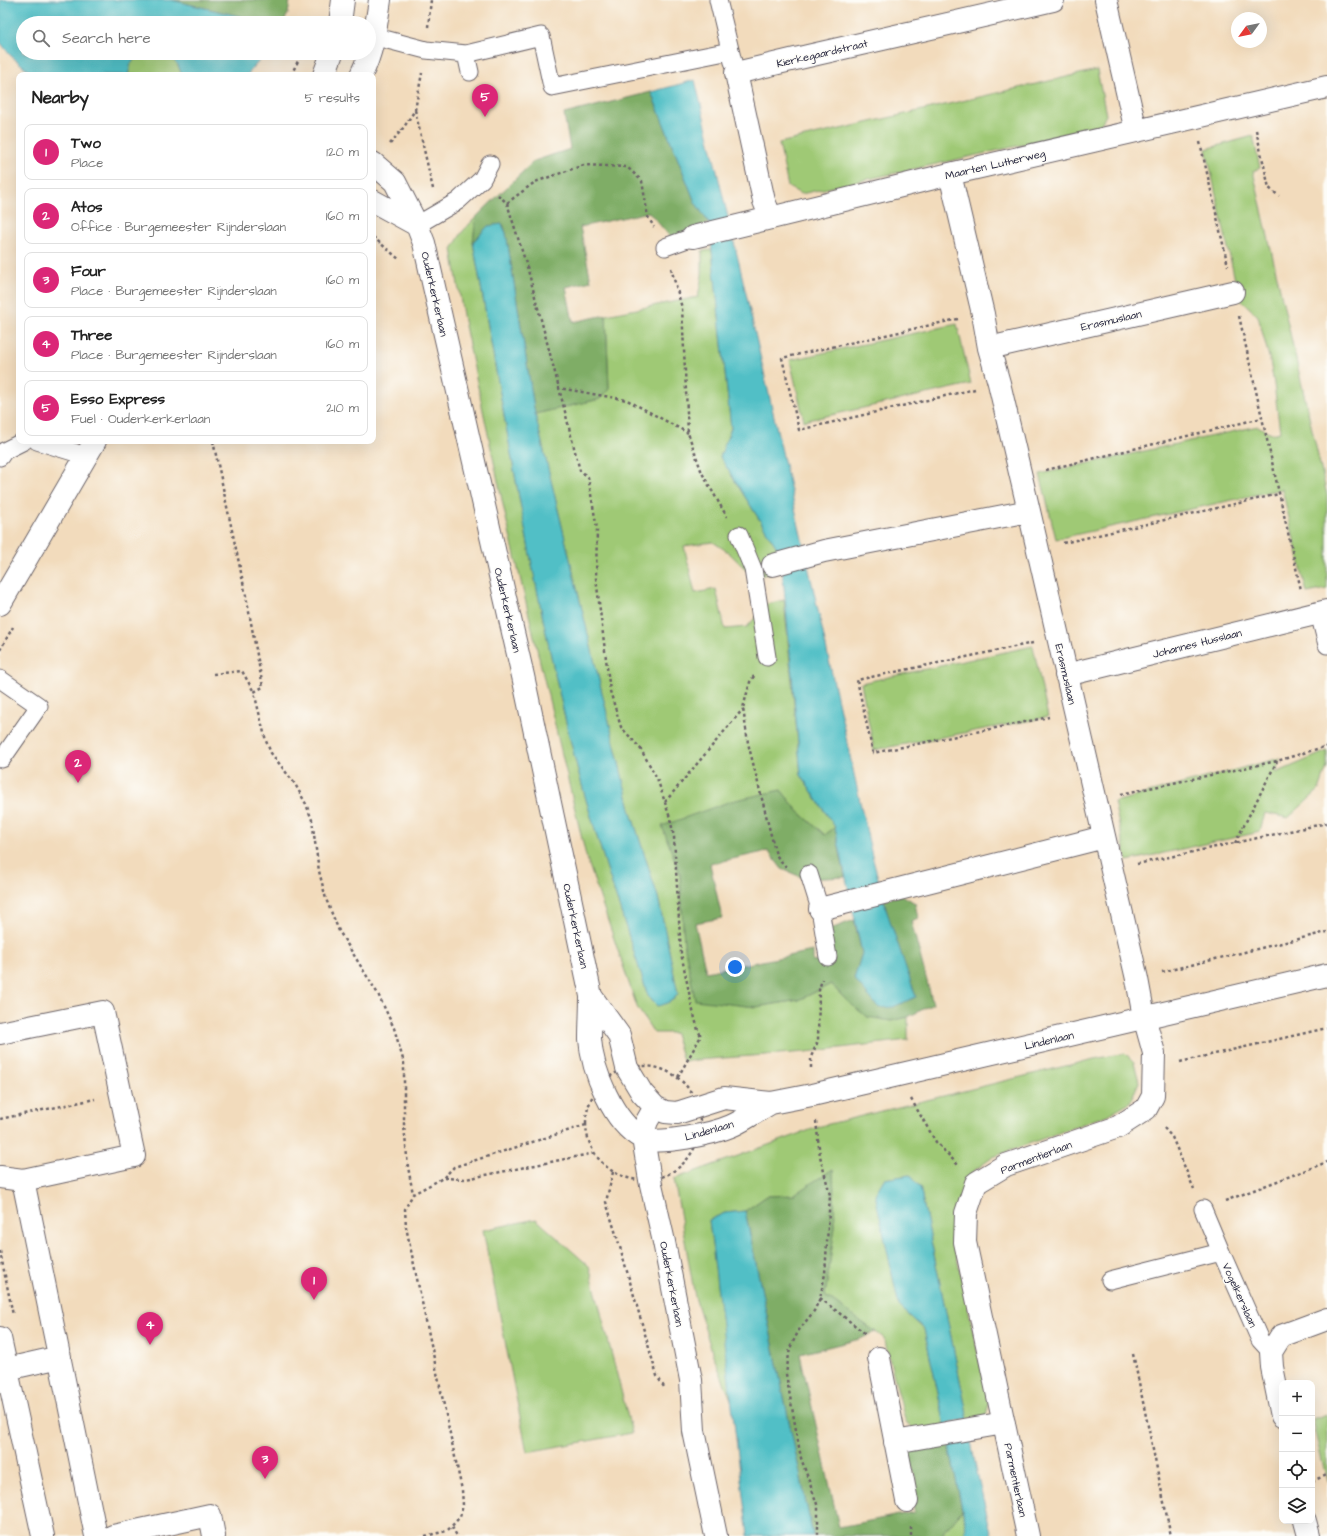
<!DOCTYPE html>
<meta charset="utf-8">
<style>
:root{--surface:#fff;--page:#f2f2f2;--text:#222;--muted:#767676;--line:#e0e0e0;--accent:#db2777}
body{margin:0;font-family:"Architects Daughter",sans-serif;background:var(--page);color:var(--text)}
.controls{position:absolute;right:12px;bottom:12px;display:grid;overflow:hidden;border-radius:8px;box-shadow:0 4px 16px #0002}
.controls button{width:36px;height:36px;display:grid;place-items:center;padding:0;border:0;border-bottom:1px solid var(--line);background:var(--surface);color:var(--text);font:20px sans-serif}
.compass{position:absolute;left:1231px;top:12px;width:36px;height:36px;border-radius:50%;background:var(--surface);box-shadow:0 4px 16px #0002;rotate:237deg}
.you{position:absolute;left:735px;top:967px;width:14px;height:14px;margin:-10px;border:3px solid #fff;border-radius:50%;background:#1a73e8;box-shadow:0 0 0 6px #1a73e833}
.badge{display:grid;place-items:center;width:26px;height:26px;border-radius:50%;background:var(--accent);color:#fff;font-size:13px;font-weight:700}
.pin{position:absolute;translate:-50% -33px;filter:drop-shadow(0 1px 2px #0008)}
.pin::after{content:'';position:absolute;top:21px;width:14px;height:12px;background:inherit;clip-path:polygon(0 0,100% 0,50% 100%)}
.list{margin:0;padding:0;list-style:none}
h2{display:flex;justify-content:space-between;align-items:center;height:52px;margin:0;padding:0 16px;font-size:17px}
h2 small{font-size:13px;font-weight:400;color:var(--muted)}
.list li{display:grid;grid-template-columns:26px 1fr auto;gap:12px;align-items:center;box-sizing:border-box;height:56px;margin:0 8px 8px;padding:0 8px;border:1px solid var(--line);border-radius:8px}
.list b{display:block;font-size:15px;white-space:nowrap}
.list p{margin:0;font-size:13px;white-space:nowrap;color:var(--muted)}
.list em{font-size:13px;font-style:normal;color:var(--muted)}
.icon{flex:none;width:22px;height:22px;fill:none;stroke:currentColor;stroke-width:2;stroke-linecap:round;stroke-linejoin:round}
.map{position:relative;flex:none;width:1327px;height:1536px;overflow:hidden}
.search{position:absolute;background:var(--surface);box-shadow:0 4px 16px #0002;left:16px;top:16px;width:360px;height:44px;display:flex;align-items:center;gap:10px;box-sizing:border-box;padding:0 14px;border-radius:22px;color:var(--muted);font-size:15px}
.panel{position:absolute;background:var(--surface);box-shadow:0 4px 16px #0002;left:16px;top:72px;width:360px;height:372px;border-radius:8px}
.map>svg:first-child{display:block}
.green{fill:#9fc975;stroke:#607658}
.forest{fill:#7fad66;stroke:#506850}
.water{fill:#51bfc6;stroke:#3a7080}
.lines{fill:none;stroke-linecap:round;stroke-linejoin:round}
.lane-casing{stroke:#6b6368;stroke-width:19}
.street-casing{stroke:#6b6368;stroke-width:24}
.secondary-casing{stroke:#6b6368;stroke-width:24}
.path{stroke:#6b6368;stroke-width:2.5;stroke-dasharray:3 3;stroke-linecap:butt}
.lane{stroke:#fff;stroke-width:17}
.street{stroke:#fff;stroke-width:22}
.secondary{stroke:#fff;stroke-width:22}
.labels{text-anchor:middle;stroke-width:3;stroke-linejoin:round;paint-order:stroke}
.street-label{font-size:11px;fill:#22223b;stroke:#fdfcf7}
</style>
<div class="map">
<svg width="1327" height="1536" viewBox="0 0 1327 1536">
<rect width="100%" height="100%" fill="#fdfcf7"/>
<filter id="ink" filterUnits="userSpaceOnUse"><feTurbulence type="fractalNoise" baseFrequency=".025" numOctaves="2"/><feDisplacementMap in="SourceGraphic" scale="8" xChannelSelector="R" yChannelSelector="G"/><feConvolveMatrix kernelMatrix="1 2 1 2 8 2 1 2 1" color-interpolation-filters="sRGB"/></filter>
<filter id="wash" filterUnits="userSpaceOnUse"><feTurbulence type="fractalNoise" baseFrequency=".012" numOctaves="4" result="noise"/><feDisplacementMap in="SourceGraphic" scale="16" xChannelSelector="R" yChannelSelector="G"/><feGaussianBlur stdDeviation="0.9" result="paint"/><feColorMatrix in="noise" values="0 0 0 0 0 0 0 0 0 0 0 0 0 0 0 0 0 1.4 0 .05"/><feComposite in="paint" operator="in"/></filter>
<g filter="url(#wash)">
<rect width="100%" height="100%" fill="#f2dbbc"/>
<path class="green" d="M140,53H166L178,65L182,75H128L131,63Z
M1097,70L1106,115L1099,128L801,194L788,187L779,143Z
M1253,136L1260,168L1253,171L1327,495V589L1307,593L1282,489L1056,539L1040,474L1258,426L1272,434L1280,432L1274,384L1270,361L1258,316L1239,298L1206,149Z
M476,217L473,243C503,407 530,573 569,735C590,823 621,910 648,996L657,1006L673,1000L678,994L658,897L631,813L535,414L600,399L609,389L606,315L698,297L702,275V251L712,250L731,428L720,457L781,554L782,571L754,577L728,552L713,542L684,546L695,593L716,589L725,629L747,627L767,604L784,600L801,775L835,827L825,835L798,811L781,790L663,826L680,874L684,943L695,999L756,1007L799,1000L831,984L847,1001L891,1021L908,1017V1040L806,1052L683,1061L675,1033H654L637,1007L586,856L505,514L464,321L452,249L463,231Z
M957,324L971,384L804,421L790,360Z
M1033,646L1048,717L874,750L861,683Z
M1327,751V767L1319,790L1288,818L1265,813L1260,832L1127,861L1114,802L1280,758L1276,773Z
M1125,1053L1134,1062L1139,1082L1130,1102L1107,1115L993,1157L971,1173L959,1200L954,1228L957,1258L989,1404L986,1415L968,1419L920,1187L910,1175L884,1179L876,1194L899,1306L924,1329L945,1425L917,1431L906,1423L884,1338L825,1296L835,1226L833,1169L793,1196H767L745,1211L725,1213L709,1220L732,1402L713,1355L695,1297L674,1179L821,1126L1094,1059Z
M536,1219L589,1266L632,1433L527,1452L483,1230Z
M1327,1415V1482L1312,1420Z
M962,1510L966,1528L964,1536H941Z"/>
<path class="forest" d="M171,0H290L288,14L283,23H268Z
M651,92L695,202L709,223L671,238L649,212L580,227L591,281L566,287L573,322L606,315L609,389L600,399L535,414L506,233L503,224L488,226L473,242L476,217L534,161L570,149L564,114Z
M781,790L798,811L825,835L835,827L845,877L806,879L782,869L768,851L710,864L722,918L695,923L706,972L813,951V962L832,959L828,930L854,920L862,953L854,979L887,912L884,900L902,895L915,903L918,918L911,921L933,1004L908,1017L891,1021L867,1017L847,1001L831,984L799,1000L756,1007L695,1000L684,943L680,874L662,826L731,801Z
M833,1169L835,1226L825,1296L876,1332L860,1339L800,1354L839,1527L914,1512L912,1488L916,1483L908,1447L948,1440L962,1510L941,1536H813L745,1211L767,1196L793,1195Z"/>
<path class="water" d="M0,0H171L268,23H23V53H140L131,63L128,75H34L10,55L0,42Z
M166,53H266L247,75H182L178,65Z
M695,80L739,263L814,592L872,856L887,912L916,997L893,1007L879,1008L854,979L862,953L835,827L801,775L781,554L720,457L731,428L709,223L695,202L651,92Z
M502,224L506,233L535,414L631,813L658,897L678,994C672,1002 666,1004 657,1006L648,996C621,910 590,823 569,735C530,573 503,407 473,242L488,226Z
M910,1175L920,1187L968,1419L945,1425L924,1329L899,1306L875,1194L884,1179Z
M745,1211L813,1536H748L709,1220L725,1213Z
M970,1436L977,1473L992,1536H964L966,1528L948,1440Z"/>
</g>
<g filter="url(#ink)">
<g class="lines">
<defs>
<path id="lane" d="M718,0L733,62
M369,35L426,50L466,54L470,72
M466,54L541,36L552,87L730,51
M417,225L458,201L482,179L490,164
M665,247L693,237
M37,441L86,456
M0,457L4,451L24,441
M739,535L753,569L767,657
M1319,613L1327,645
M0,679L39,706L2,759L0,757
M809,874L820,909L828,957
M1203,1209L1221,1252
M1110,1280L1221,1252L1260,1340L1271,1352"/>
<path id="street" d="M1106,0L1136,131
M373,163L395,182L417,225L424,243L523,676L591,996C591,1010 590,1025 590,1039C592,1070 613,1123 642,1138C658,1146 715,1133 731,1126C745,1120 758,1110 771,1103
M950,174L983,314L989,348L999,383L1029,511L1137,979L1144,1017L1154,1053L1153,1096L1146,1109L1118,1127L1006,1165L976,1183L966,1213L965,1242L1028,1536
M373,201L417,225
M771,218L764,201L736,73L808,56L1053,0
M693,237L950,174L1327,87
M989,348L1233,292
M773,565L824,551L1029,511
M1066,675L1327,611
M820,909L1104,837
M591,996L619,1035L627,1068L642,1093L655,1107L665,1112L677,1113L724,1098L771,1103L812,1095L1327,975
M0,1033L103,1012L134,1156L23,1180
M655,1107L647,1121L644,1130L643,1138L650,1180L664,1242L691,1380L694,1431L716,1536
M0,1177L23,1180L96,1536
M879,1358L907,1501
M7,1369L60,1357
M1282,1416L1272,1367L1271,1352L1281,1336L1327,1319
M895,1442L1004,1423
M1305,1521L1309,1536
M113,1536L210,1515L214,1536"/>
<path id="secondary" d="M340,23L343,0
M324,75L332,53
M361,75C373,51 376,26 380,0
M0,604L95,441
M0,1338L43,1536"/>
</defs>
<use href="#lane" class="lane-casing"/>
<use href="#street" class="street-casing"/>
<use href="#secondary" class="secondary-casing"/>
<path class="path" d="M428,27L431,0
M291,75L302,53
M415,110L433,189
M1256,130L1269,188L1279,196
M1200,142L1228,266
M390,144L404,127L415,110L422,73
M498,195L507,203L535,182L584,165L627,167L642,181L648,217L654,227
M507,203L528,270L559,388
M373,237L400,260
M671,268L682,308L688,433L702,473L727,517
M1239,316L1301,590
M958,319L782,358L799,430L975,389
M164,441L167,442L172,441
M213,441L246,596L263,687L254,692L266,741L271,753L295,784L306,804L312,820L319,871L326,899L339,931L378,994L394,1028L404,1063V1126L408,1167L413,1194
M1046,470L1262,418
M1063,543L1279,494
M1033,643L857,680L873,753L1049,717
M0,650L13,627
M213,674L242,671L254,692
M754,676L750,682L743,708L748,743L776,855L786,867
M1121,794L1277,761L1327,746
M665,802L743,709
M1235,843L1277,761
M1137,864L1327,823
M1162,972L1327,932
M1180,1062L1327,1028
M586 1123a57 57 0 1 1 114 0a57 57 0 1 1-114 0Z
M811,1068V1057L818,1041L819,990L822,979
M678,1077L701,1036L698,1030L692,1007L681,953L674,837L670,818L657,778L640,748L621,727L610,691L596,578L597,529L588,477L580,471L559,388L627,400L688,433
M911,1099L936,1142L959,1166
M0,1119L95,1099
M816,1121L820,1156L830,1195L825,1274L820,1298L814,1311L799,1330L790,1348L786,1374L801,1458L818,1507V1536
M1164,1128L1172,1137L1194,1189
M613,1172L606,1202L620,1247L657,1376L664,1387
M444,1178L466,1179L595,1153
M1225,1201L1327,1162
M0,1251L13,1315
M820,1298L867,1335
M1133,1354L1171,1536
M1312,1481L1327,1475
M452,1527L457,1536
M911,1527V1536
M425,1536L447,1531L460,1517L463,1505L462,1490L406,1227L405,1209L413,1194L443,1178L454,1167L586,1125"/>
<use href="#lane" class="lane"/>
<use href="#street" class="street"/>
<use href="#secondary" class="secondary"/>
</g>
</g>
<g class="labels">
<g class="street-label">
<text transform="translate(822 53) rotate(-13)" y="4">Kierkegaardstraat</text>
<text transform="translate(995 164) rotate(-13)" y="4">Maarten Lutherweg</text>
<text transform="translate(435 294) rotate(77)" y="4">Ouderkerkerlaan</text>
<text transform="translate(1111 320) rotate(-13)" y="4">Erasmuslaan</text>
<text transform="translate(508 610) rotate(77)" y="4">Ouderkerkerlaan</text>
<text transform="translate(1197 643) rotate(-14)" y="4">Johannes Husslaan</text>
<text transform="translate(1066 674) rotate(77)" y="4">Erasmuslaan</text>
<text transform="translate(576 926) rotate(78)" y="4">Ouderkerkerlaan</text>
<text transform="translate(1049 1040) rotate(-13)" y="4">Lindenlaan</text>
<text transform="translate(709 1130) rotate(-16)" y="4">Lindenlaan</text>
<text transform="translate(1036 1157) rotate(-21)" y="4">Parmentierlaan</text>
<text transform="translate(672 1284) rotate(79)" y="4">Ouderkerkerlaan</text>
<text transform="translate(1240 1295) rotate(66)" y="4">Vogelkerslaan</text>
<text transform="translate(1016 1480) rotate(78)" y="4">Parmentierlaan</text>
</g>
</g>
</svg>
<div class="controls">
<button>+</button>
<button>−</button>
<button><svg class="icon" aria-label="locate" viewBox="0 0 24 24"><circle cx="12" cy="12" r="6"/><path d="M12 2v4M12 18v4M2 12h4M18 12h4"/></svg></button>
<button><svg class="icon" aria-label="layers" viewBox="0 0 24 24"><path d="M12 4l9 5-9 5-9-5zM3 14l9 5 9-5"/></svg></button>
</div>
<svg class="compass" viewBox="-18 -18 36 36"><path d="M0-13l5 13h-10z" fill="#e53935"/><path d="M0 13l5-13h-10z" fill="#767676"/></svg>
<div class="you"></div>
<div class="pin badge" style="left:314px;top:1300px">1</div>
<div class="pin badge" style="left:78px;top:783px">2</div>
<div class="pin badge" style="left:265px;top:1479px">3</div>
<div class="pin badge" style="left:150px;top:1345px">4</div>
<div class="pin badge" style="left:485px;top:117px">5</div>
<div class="search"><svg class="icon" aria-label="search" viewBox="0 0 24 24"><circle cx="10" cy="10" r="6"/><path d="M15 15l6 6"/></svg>Search here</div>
<section class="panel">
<h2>Nearby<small>5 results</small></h2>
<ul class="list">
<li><span class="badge">1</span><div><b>Two</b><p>Place</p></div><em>120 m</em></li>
<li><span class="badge">2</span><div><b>Atos</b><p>Office · Burgemeester Rijnderslaan</p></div><em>160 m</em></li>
<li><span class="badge">3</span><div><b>Four</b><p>Place · Burgemeester Rijnderslaan</p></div><em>160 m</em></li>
<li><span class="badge">4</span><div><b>Three</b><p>Place · Burgemeester Rijnderslaan</p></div><em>160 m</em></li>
<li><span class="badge">5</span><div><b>Esso Express</b><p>Fuel · Ouderkerkerlaan</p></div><em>210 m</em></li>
</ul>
</section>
</div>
